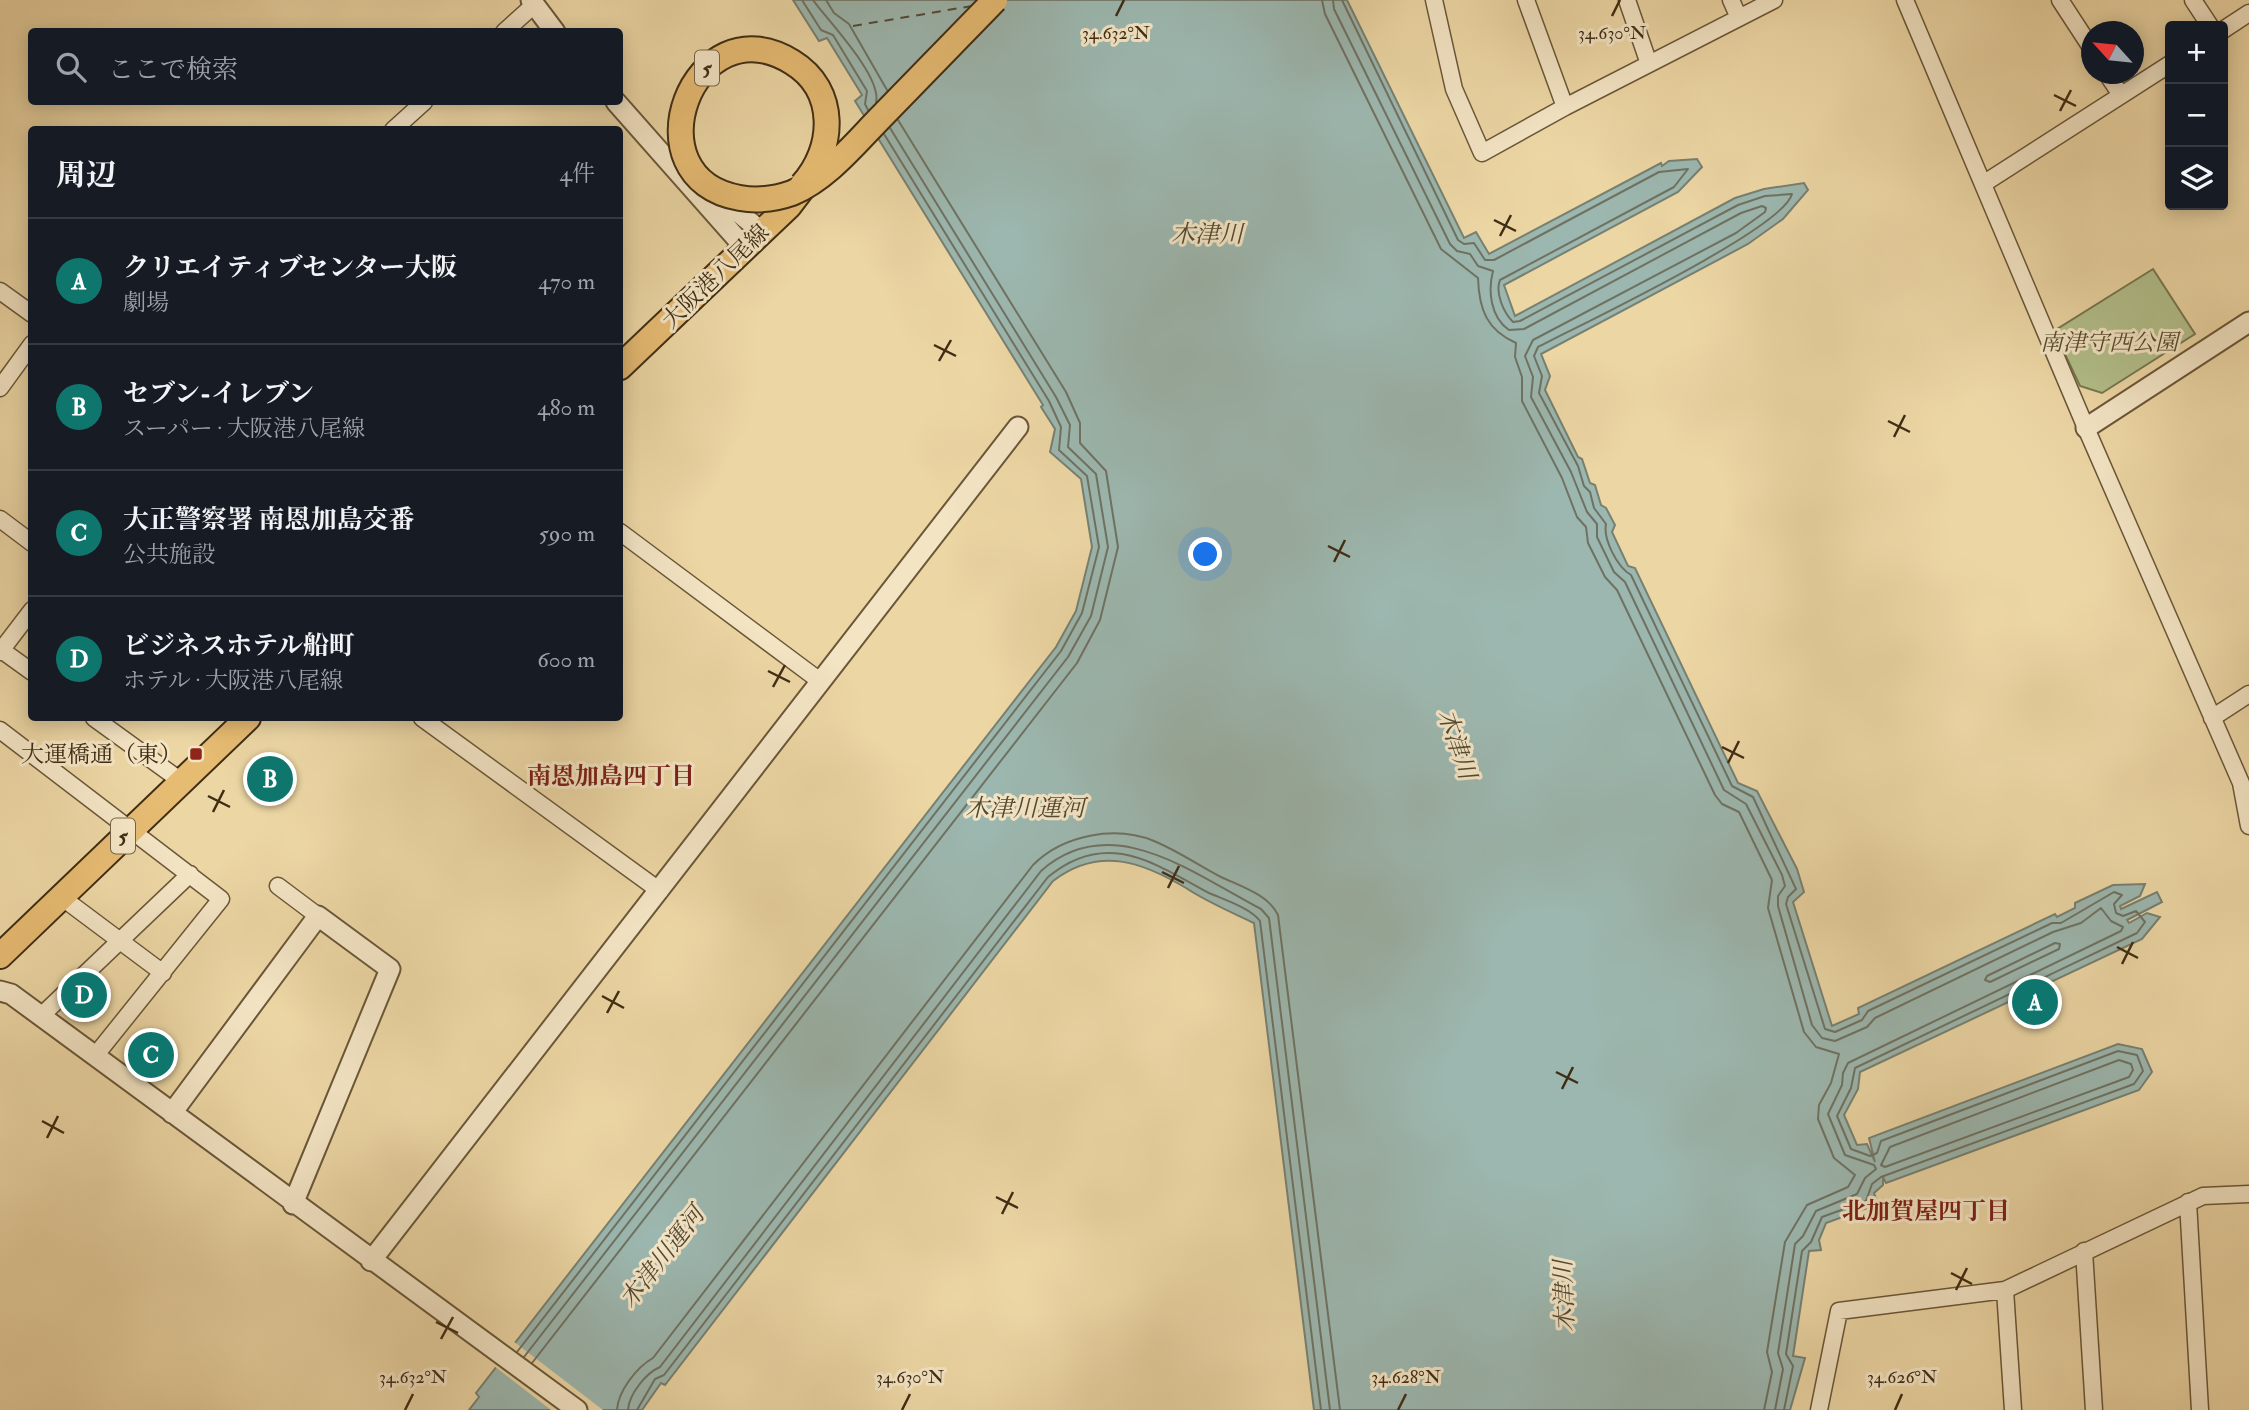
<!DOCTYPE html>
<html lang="ja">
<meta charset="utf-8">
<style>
:root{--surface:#171b24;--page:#242831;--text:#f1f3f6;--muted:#9ea1a6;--line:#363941;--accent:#0f766e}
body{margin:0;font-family:"IM FELL Double Pica","Noto Serif JP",serif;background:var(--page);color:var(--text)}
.controls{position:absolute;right:21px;top:21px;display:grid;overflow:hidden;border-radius:7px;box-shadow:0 4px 18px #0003}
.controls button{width:63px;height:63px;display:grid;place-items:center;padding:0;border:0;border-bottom:2px solid var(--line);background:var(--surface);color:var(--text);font:35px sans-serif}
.compass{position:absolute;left:2081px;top:21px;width:63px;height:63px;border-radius:50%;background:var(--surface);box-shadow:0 4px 18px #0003;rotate:297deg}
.you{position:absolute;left:1206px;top:555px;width:24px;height:24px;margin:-18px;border:5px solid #fff;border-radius:50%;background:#1a73e8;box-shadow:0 0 0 10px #1a73e833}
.badge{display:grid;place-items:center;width:46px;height:46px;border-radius:50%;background:var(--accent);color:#fff;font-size:23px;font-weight:700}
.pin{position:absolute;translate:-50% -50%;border:4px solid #fff;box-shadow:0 2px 7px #0006}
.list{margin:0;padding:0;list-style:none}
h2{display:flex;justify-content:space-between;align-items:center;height:91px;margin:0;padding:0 28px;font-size:30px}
h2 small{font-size:23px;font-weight:400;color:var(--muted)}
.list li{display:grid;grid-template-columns:46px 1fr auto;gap:21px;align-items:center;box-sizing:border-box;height:126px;padding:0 28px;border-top:2px solid var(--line)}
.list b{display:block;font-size:26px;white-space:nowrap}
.list p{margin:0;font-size:23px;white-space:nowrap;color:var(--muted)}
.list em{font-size:23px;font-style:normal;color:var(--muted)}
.icon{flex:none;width:38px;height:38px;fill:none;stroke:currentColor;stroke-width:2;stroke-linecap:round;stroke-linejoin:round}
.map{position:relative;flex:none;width:2249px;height:1410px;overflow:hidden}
.search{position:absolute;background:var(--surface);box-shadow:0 4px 18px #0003;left:28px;top:28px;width:595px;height:77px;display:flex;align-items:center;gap:18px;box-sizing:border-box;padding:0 24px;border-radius:7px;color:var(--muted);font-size:26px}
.panel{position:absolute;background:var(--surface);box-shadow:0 4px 18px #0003;left:28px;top:126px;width:595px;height:595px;border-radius:7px}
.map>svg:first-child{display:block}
.green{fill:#b2bf8a;stroke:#78764f;stroke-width:2}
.water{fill:#9cb7af;stroke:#778071;stroke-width:2}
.pier{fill:#ecd6a4}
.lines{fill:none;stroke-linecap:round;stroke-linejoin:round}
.shore{stroke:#6e7262;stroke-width:2}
.ferry{stroke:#524933;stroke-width:2;stroke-dasharray:9 7;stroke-linecap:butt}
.minor-casing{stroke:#6a5738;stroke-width:19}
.tertiary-casing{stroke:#6a5738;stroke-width:23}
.primary-casing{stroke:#3f2d14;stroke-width:28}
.minor{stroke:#f3e4c4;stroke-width:16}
.tertiary{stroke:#f3e4c4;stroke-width:19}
.primary{stroke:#e6bb72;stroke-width:24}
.primary-bridge-casing{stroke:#3f2d14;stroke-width:28;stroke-linecap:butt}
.primary-bridge{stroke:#e6bb72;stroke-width:24}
.ticks{fill:none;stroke:#3f2d14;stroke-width:2.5}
.poi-dot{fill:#8f2418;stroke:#f3e4c4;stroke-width:2.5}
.labels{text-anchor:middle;stroke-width:6;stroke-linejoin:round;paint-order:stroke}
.shield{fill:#f3e4c4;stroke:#756449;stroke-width:2}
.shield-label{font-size:21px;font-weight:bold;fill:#3f2d14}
.street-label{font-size:23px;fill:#3f2d14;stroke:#f3e4c4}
.park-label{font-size:23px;font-style:italic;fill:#564a2c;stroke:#f3e4c4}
.poi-label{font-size:23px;fill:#3f2d14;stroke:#f3e4c4;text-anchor:end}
.water-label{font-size:24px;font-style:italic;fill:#524933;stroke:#f3e4c4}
.neighbourhood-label{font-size:24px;font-weight:bold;fill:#7a1f14;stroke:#f3e4c4}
.ticks-label{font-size:18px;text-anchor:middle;fill:#3f2d14;stroke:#f3e4c4;stroke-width:6;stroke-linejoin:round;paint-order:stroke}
</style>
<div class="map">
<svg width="2249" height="1410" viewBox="0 0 2249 1410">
<rect width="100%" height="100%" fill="#ecd6a4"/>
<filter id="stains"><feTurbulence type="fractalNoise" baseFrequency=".00286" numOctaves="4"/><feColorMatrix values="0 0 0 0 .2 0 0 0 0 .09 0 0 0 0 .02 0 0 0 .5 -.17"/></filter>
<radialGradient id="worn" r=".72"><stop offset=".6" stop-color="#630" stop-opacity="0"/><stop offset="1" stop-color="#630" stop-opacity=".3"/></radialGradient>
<path class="green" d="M2153,269L2195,334L2102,393L2080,386L2054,331Z"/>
<path class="water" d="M793,0H1347L1464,238L1476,232L1489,254L1661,163L1662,166L1669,161L1697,159L1702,167L1678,192L1504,285L1515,316L1735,198L1764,189L1804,183L1808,190L1783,219L1748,244L1541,354L1550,376L1545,390L1578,457L1582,459L1590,483L1595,485L1601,505L1606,508L1615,525L1612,532L1628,566L1635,568L1738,783L1757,791L1797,869L1804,892L1793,902L1832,1026L1859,1014L1858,1008L2055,914L2057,917L2075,908V903L2113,885L2145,884L2140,896L2120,906L2121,909L2157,892L2162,902L2127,920L2129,923L2147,913L2160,917L2142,939L1860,1072L1858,1089L1844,1115L1857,1145L1867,1144L1875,1162L1869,1138L2118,1044L2142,1049L2152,1072L2139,1090L1886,1183L1883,1177V1185L1874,1193L1878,1204L1826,1223L1819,1240L1821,1250L1809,1251L1793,1356L1805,1358L1790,1410H1314L1254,923C1231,912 1207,902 1186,888C1144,863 1100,845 1053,881L665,1385L661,1383L642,1410H469L479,1397L476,1393L1056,647L1076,611L1092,547L1081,479L1050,452L1055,429L1041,407L1043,405L855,101L862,95L827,38L819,41Z"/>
<path class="pier" d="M513,1341L603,1410H551L494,1366Z"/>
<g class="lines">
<path class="shore" d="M802,0L821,30L833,35L867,91L865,104L868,110
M813,0C827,20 882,76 876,102
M826,0L834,13L849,24L887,90
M1322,0L1325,14L1441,249L1478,278C1479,310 1487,330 1516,343L1515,357L1522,377V401L1562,478L1577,517L1586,527L1588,543L1605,577L1617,590L1715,795L1722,804L1739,812L1772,880L1768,908L1804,1032L1816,1047L1839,1054L1831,1083L1819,1105L1818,1119L1834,1158L1855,1175L1848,1187L1807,1205L1785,1242L1767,1352L1772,1372L1764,1410
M1333,0L1334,9L1450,244L1457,251L1470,254L1478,266L1493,271C1488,290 1490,317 1509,330L1524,329L1741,213L1762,206L1766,208L1765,212L1736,233L1533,340L1525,356L1533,377L1531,397L1571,472L1587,512L1597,524V537L1614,572L1625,582L1724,790L1746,804L1782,875L1785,886L1778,896V906L1812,1025L1822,1038L1835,1041L1867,1027L1875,1018L2053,932L2081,923L2101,908L2111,921L2123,927L2121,931L1848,1063L1843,1073L1842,1085L1828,1114L1845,1155L1874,1165L1876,1169L1865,1178L1857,1194L1816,1211L1803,1236L1795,1244L1778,1353L1783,1369L1775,1410
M1342,0L1458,240L1464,244L1474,243L1485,260H1494L1659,172L1688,169L1674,187L1500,280C1495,292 1503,312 1513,322L1520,321L1738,205L1765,196L1792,194C1783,229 1580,325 1538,347L1534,356L1542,376L1539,393L1578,466L1584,486L1590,492L1594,508L1606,524C1603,539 1617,567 1631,575L1732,786L1753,797L1796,889L1788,897L1786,904L1825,1029L1835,1032L1862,1020L1868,1011L2052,923H2061L2114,892L2122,895L2114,904L2116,913L2123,916L2136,911L2145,922L2137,933L1855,1068L1851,1088L1837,1116L1851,1149L1870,1156L1877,1153L1881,1141L2118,1051L2137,1055L2143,1071L2134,1084L1881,1177L1872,1184L1866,1201L1822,1217L1811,1242L1802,1251L1786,1354L1793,1366L1784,1410
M2055,943L2060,944L2059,949L1990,982L1985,980L1987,976Z
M2119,1060L2131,1064L2133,1070L2129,1077L1885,1167L1881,1165L1890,1147Z
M517,1352L1061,651L1082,613L1099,547L1087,476L1059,450L1061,427L1049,401L884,134
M524,1357L1068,657L1091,616L1108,547L1096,474L1068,447L1070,425L1056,397L890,128
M532,1363L1077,663L1100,620L1118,547L1106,471L1080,443V423L1066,392L898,120
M617,1410C618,1391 637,1367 653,1358L1033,865C1063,835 1115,825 1154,841C1178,851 1198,865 1221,877C1240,886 1269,895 1278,915L1340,1410
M628,1410C629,1394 646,1373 660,1367L1041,871C1112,808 1195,875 1261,909L1269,918L1330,1410
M637,1410L655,1379L664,1375L1048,877C1107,828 1155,864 1209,893C1225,900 1250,908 1260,921L1321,1410"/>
<path class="ferry" d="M853,26L972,6"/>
<defs>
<path id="minor" d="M1434,0L1454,89L1482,153L1565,107L1774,0
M1526,0L1565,107
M1627,0L1649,64
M1731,0L1739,18
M1905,0L2086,428L2241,783L2249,826
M2060,0L2092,49
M2193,0L2210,26
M2223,30L2249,13
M504,32L535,4
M2107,74L2121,95
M393,130L424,102
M1983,184L2170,64
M0,291L32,314
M0,388L32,344
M0,519L32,543
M620,532L820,681
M0,649L32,672
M0,652L32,610
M94,718L181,781
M422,718L660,891
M2212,718L2249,694
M0,730L221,899L95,1056
M278,886L318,916
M60,896L163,973
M41,1016L190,874
M2188,1202L2200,1410
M2084,1251L2094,1410
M1819,1410L1839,1311L2005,1290
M2013,1410L2005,1290L2203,1196L2249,1194"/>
<path id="tertiary" d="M531,0L555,32
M616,102L745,248
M715,193L762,232
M2086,428L2249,322
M0,991L11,994L577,1410
M172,1113L318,916L390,969L293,1204
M371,1261L1018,427"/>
<path id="primary" d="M620,367L789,206L808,181
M0,956L248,718"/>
</defs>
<use href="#minor" class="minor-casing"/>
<use href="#tertiary" class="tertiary-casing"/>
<use href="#primary" class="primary-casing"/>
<use href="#minor" class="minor"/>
<use href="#tertiary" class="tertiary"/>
<use href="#primary" class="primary"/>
<defs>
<path id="primary-bridge" d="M802,185C835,149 838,90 792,62C693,1 627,179 740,198C757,201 775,199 792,193C828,178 857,141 884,114C921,76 958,38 995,0"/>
</defs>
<use href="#primary-bridge" class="primary-bridge-casing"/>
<use href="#primary-bridge" class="primary-bridge"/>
</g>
<path class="ticks" d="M1116,16L1124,0M1612,16L1620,0M2054,95L2076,106M2060,111L2071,90M1494,220L1516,231M1500,236L1511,215M934,345L956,356M939,361L951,340M1888,421L1910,432M1894,437L1905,415M1328,546L1350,557M1334,562L1345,540M768,671L790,682M773,687L785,665M1722,747L1744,758M1728,763L1739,741M208,796L230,807M213,812L224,790M1162,872L1184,883M1168,888L1179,866M2117,947L2138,958M2122,964L2133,942M602,996L624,1008M607,1013L619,991M1556,1072L1578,1083M1562,1089L1573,1067M42,1121L64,1133M47,1138L58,1116M996,1197L1018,1208M1002,1214L1013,1192M1951,1273L1972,1284M1956,1290L1967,1268M436,1322L458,1333M441,1339L453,1317M405,1410L413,1394M902,1410L910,1394M1398,1410L1406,1394M1895,1410L1902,1394"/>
<rect class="poi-dot" x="189" y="747" width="14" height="14" rx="3.5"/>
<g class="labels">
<g class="shield">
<rect x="695" y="50.5" width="24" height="35" rx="5"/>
<rect x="111" y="818.5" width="24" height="35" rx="5"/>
</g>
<g class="shield-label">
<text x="707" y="75">5</text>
<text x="123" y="843">5</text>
</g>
<g class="street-label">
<text transform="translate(715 276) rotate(-44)" y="8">大阪港八尾線</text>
</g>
<g class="park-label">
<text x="2109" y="350">南津守西公園</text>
</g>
<g class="poi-label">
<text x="182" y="762">大運橋通（東）</text>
</g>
<g class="water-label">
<text x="1207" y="242">木津川</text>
<text transform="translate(1457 744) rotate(71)" y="8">木津川</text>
<text x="1025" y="816">木津川運河</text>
<text transform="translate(662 1257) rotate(-52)" y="8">木津川運河</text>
<text transform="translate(1564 1296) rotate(-92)" y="8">木津川</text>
</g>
<g class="neighbourhood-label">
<text x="611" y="784">南恩加島四丁目</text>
<text x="1926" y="1219">北加賀屋四丁目</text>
</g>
</g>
<g class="ticks-label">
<text x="1116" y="39">34.632°N</text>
<text x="1612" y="39">34.630°N</text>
<text x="413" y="1383">34.632°N</text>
<text x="910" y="1383">34.630°N</text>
<text x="1406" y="1383">34.628°N</text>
<text x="1902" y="1383">34.626°N</text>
</g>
<rect width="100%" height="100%" filter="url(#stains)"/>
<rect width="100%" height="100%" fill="url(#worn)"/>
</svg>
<div class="controls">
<button>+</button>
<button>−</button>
<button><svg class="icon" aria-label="layers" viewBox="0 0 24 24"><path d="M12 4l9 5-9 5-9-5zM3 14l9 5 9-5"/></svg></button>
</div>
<svg class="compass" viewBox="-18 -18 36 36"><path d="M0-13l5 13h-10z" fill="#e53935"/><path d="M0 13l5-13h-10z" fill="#9ea1a6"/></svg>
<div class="you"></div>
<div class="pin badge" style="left:2035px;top:1002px">A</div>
<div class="pin badge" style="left:270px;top:779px">B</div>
<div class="pin badge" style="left:151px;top:1055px">C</div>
<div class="pin badge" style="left:84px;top:995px">D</div>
<div class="search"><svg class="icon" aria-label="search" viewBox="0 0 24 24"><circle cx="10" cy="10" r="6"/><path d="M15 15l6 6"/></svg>ここで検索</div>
<section class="panel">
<h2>周辺<small>4件</small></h2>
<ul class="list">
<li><span class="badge">A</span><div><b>クリエイティブセンター大阪</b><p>劇場</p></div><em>470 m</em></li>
<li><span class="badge">B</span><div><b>セブン-イレブン</b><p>スーパー · 大阪港八尾線</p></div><em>480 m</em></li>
<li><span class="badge">C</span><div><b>大正警察署 南恩加島交番</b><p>公共施設</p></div><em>590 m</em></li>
<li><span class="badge">D</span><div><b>ビジネスホテル船町</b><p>ホテル · 大阪港八尾線</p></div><em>600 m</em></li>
</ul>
</section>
</div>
